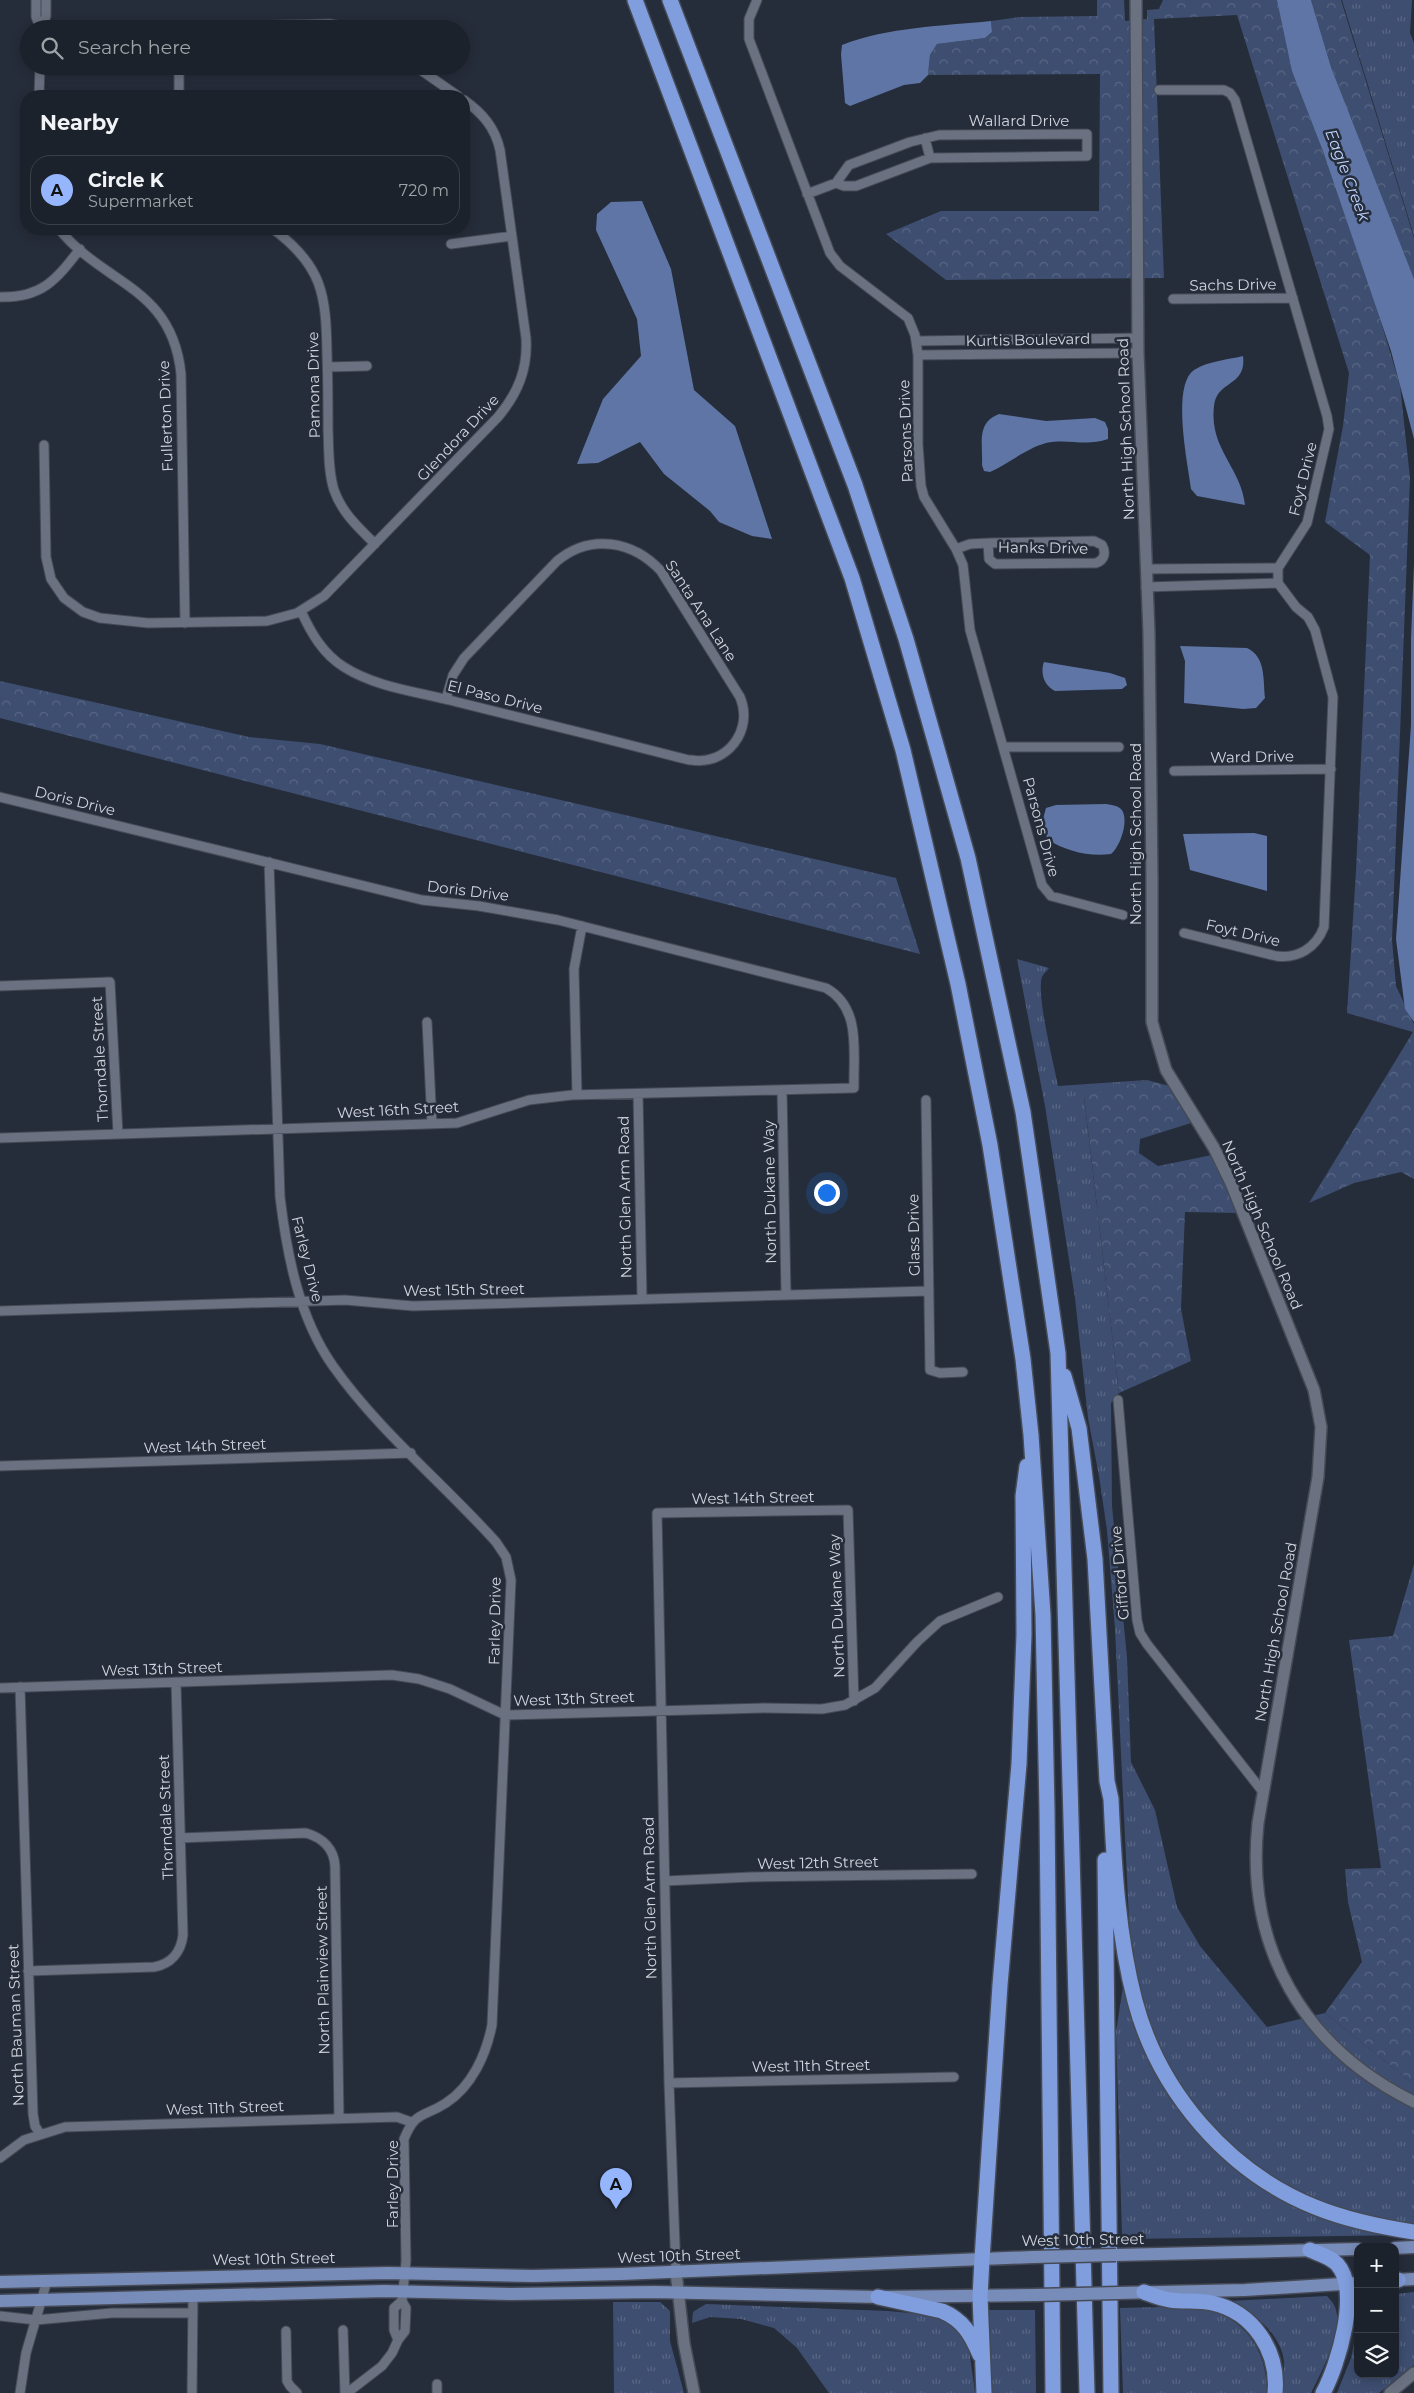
<!DOCTYPE html>
<meta charset="utf-8">
<style>
:root{--surface:#1c222c;--page:#292f38;--text:#f1f3f6;--muted:#a0a4a9;--line:#3a3f48;--accent:#95b6fd}
body{margin:0;font-family:Montserrat,sans-serif;background:var(--page);color:var(--text)}
.controls{position:absolute;right:15px;bottom:15px;display:grid;overflow:hidden;border-radius:10px;box-shadow:0 2px 12px #0003}
.controls button{width:45px;height:45px;display:grid;place-items:center;padding:0;border:0;border-bottom:1px solid var(--line);background:var(--surface);color:var(--text);font:25px sans-serif}
.you{position:absolute;left:826px;top:1192px;width:18px;height:18px;margin:-12px;border:4px solid #fff;border-radius:50%;background:#1a73e8;box-shadow:0 0 0 8px #1a73e833}
.badge{display:grid;place-items:center;width:32px;height:32px;border-radius:50%;background:var(--accent);color:#111;font-size:16px;font-weight:700}
.pin{position:absolute;translate:-50% -41px;filter:drop-shadow(0 1px 2px #0008)}
.pin::after{content:'';position:absolute;top:26px;width:18px;height:15px;background:inherit;clip-path:polygon(0 0,100% 0,50% 100%)}
.list{margin:0;padding:0;list-style:none}
h2{display:flex;justify-content:space-between;align-items:center;height:65px;margin:0;padding:0 20px;font-size:21px}
h2 small{font-size:16px;font-weight:400;color:var(--muted)}
.list li{display:grid;grid-template-columns:32px 1fr auto;gap:15px;align-items:center;box-sizing:border-box;height:70px;margin:0 10px 10px;padding:0 10px;border:1px solid var(--line);border-radius:20px}
.list b{display:block;font-size:19px;white-space:nowrap}
.list p{margin:0;font-size:16px;white-space:nowrap;color:var(--muted)}
.list em{font-size:16px;font-style:normal;color:var(--muted)}
.icon{flex:none;width:28px;height:28px;fill:none;stroke:currentColor;stroke-width:2;stroke-linecap:round;stroke-linejoin:round}
.map{position:relative;flex:none;width:1414px;height:2393px;overflow:hidden}
.search{position:absolute;background:var(--surface);box-shadow:0 2px 12px #0003;left:20px;top:20px;width:450px;height:55px;display:flex;align-items:center;gap:12px;box-sizing:border-box;padding:0 18px;border-radius:28px;color:var(--muted);font-size:19px}
.panel{position:absolute;background:var(--surface);box-shadow:0 2px 12px #0003;left:20px;top:90px;width:450px;height:145px;border-radius:20px}
.map>svg:first-child{display:block}
.grass{fill:url(#grass-tufts)}
.forest{fill:url(#forest-crowns)}
.water{fill:#5e75a6}
.lines{fill:none;stroke-linecap:round;stroke-linejoin:round}
.minor-casing{stroke:#454a56;stroke-width:11}
.tertiary-casing{stroke:#454a56;stroke-width:14}
.primary-casing{stroke:#454a56;stroke-width:15}
.motorway-casing{stroke:#454a56;stroke-width:18}
.minor{stroke:#6a7180;stroke-width:9}
.tertiary{stroke:#6a7180;stroke-width:11}
.primary{stroke:#778cb8;stroke-width:12}
.motorway{stroke:#809edd;stroke-width:15}
.primary-bridge-casing{stroke:#454a56;stroke-width:15;stroke-linecap:butt}
.primary-bridge{stroke:#778cb8;stroke-width:12}
.labels{text-anchor:middle;stroke-width:5;stroke-linejoin:round;paint-order:stroke}
.street-label{font-size:15px;fill:#d0d4dd;stroke:#262d3a}
.water-label{font-size:16px;font-style:italic;fill:#bcd2fe;stroke:#262d3a}
</style>
<div class="map">
<svg width="1414" height="2393" viewBox="0 0 1414 2393">
<defs>
<pattern id="grass-tufts" width="24" height="20" patternUnits="userSpaceOnUse" patternTransform="scale(1.25)"><rect width="24" height="20" fill="#3e4e70"/><path d="M3 7l-1-3M5 7V3M7 7l1-3M15 17l-1-3M17 17v-4M19 17l1-3" fill="none" stroke="#596784"/></pattern>
<pattern id="forest-crowns" width="20" height="18" patternUnits="userSpaceOnUse" patternTransform="scale(1.25)"><rect width="20" height="18" fill="#3e4e70"/><path d="M2 6a3 3 0 1 1 6 0M12 15a3 3 0 1 1 6 0" fill="none" stroke="#596784"/></pattern>
</defs>
<rect width="100%" height="100%" fill="#262d3a"/>
<path class="grass" d="M1342,0H1412L1410,33L1414,43V236Z
M1017,959L1049,968C1047,971 1043,974 1042,977C1036,995 1054,1064 1058,1086L1147,1080L1084,1097L1119,1393L1111,1403L1112,1506L1127,1657L1131,1762L1155,1810L1177,1907L1200,1946L1267,2027L1325,2013L1414,2084V2235L1124,2239L1122,2236L1116,2032L1130,1941L1115,1629L1107,1530L1099,1476L1088,1418L1075,1298L1045,1106Z
M1414,2292V2365L1379,2393H1337L1351,2358L1358,2324V2374H1395V2294Z
M1327,2296C1329,2299 1333,2302 1334,2305C1346,2327 1321,2373 1311,2393H1282C1283,2383 1284,2372 1284,2362C1282,2335 1252,2310 1229,2301Z
M613,2302H660L670,2311V2341L684,2393H614Z
M706,2304L888,2311L920,2314L951,2320L968,2341L975,2393H829L797,2348L774,2328L741,2319L710,2317L692,2323L693,2312Z
M1201,2306C1245,2319 1267,2348 1267,2393H1123L1120,2308Z
M989,2310H1035L1036,2393H991L988,2349Z"/>
<path class="forest" d="M1097,0H1124L1125,21L1147,19V10L1159,9L1163,0H1284L1400,385L1410,478L1392,940L1396,986L1414,1024V1179L1401,1172L1354,1183L1309,1203L1413,1032L1347,1013L1356,871L1370,555L1325,522L1343,426L1349,373L1237,15L1154,19L1164,278L946,280L886,234L941,211H1099L1100,74L928,75L930,55L937,44L985,38L992,32L991,21L1019,17L1097,16Z
M1311,0H1341L1414,238V280L1331,67Z
M0,681L249,737L320,744L896,878L920,954L0,718Z
M1147,1080L1169,1086L1191,1123L1140,1139L1139,1153L1158,1166L1212,1155L1238,1213L1185,1212L1181,1309L1191,1361L1119,1393L1084,1096Z
M1414,1564V2084L1325,2013L1362,1962L1348,1902L1345,1869L1381,1868L1349,1640L1393,1636Z"/>
<path class="water" d="M1277,0H1311L1331,67L1414,279V439L1391,351L1323,151L1292,71Z
M991,21L992,32L985,38L937,44L930,55L928,75L920,83L904,85L850,106L845,103L841,54L842,45C888,27 942,26 991,21Z
M642,201L671,269L694,390L735,426L772,539L752,536L719,522L710,511L664,474L640,442L598,463L577,464L603,399L641,356L637,319L596,230L597,214L611,202Z
M1243,356C1247,387 1217,380 1214,406C1209,449 1241,467 1245,505L1197,496L1191,489C1188,464 1171,386 1194,370C1208,361 1227,360 1243,356Z
M999,414L1046,421L1095,418L1105,422L1108,429V439C1085,447 1068,438 1046,443C1027,448 1008,464 990,472L984,471L982,465C983,443 976,423 999,414Z
M1414,564V1022L1405,1009L1396,939L1411,725V638Z
M1180,646L1247,648C1266,657 1263,679 1265,698L1256,708L1243,709L1184,703L1185,661Z
M1044,662L1110,673L1125,678L1127,685L1122,689L1055,691C1044,686 1040,673 1044,662Z
M1106,804C1111,805 1117,805 1121,809C1130,819 1120,847 1111,854C1089,857 1065,851 1047,839L1043,819L1046,808L1056,805Z
M1254,833L1267,836V891L1190,870L1183,834Z"/>
<g class="lines">
<defs>
<path id="minor" d="M36,0V17L41,29
M757,0L749,19V39L830,253L840,266L908,318L915,335L918,355V444L921,486L924,497L956,549L963,565L970,630L1042,885L1051,896L1123,915
M42,29L46,16V0
M103,29L330,24L357,29
M179,66V96
M415,66L458,96
M1159,90H1224L1230,93L1235,100L1327,416L1329,429L1307,523L1278,568V583L1296,607L1308,617L1315,630L1333,697L1324,927C1316,948 1298,959 1276,956L1184,933
M39,96L40,66
M925,138L930,158
M807,194L836,183L844,186H856L930,158L1087,156V134L939,135L910,142L849,165L836,183
M59,229C104,285 172,286 181,374L185,623
M273,229C323,266 326,295 327,354C328,379 328,405 328,430C329,450 328,471 334,490C342,513 359,528 375,544
M451,244L512,236
M0,297C42,298 56,280 80,249
M1173,299L1293,298
M916,341L1138,338
M918,355L1138,353
M328,367L367,366
M44,445L46,557L51,579L64,598L83,612L100,618L148,623L267,621L297,613L324,596L498,417C518,393 528,369 526,338L500,150C495,127 482,113 464,100
M956,549L970,544L988,543L1094,541L1102,545C1106,552 1105,560 1096,563L995,564L989,559L988,543
M1146,569L1278,568
M1146,587L1278,583
M301,611C311,633 323,654 344,667C377,688 420,692 457,702C534,721 612,740 689,760H691C727,766 754,730 740,697L661,571C633,541 591,533 557,561L464,658L453,675L446,699
M1005,747H1119
M1174,771L1331,769
M0,797L422,900L479,906L558,920L826,988C862,1008 853,1053 854,1088L572,1095L529,1100L457,1123L0,1138
M269,862L280,1197C287,1255 299,1318 333,1366C378,1430 444,1484 496,1542L506,1557L511,1580L492,2025C486,2055 472,2086 446,2103C423,2118 416,2110 404,2139L406,2261L402,2301L394,2308V2330L398,2340
M0,986L110,982L118,1134
M427,1022L432,1124
M782,1090L786,1294
M638,1094L642,1299
M577,1095L574,969L582,926
M926,1100L930,1370L940,1373L963,1372
M0,1311L345,1300L413,1306L929,1291
M1118,1400L1137,1620L1140,1633L1147,1644L1263,1792
M0,1466L411,1453
M20,1687L33,2114L35,2126L40,2134
M0,1688L392,1675L419,1679L450,1689L505,1715L764,1708L822,1709L845,1705L875,1688L917,1642L940,1621L998,1597
M180,1838L306,1833C323,1838 334,1849 335,1866L339,2118
M665,1881L751,1877L972,1874
M28,1971L154,1967C171,1964 181,1952 183,1935L176,1682
M669,2083L954,2077
M0,2158L24,2140L65,2127L397,2117L411,2122
M676,2272L669,2083L657,1513L848,1510L854,1701
M0,2316L36,2320L112,2313H193
M343,2330L345,2393
M286,2331L287,2381L290,2386L297,2393
M437,2384V2393
M20,2393L26,2353L47,2281
M192,2393L193,2296
M347,2393L382,2366L392,2353L398,2340L405,2331L406,2308L402,2301"/>
<path id="tertiary" d="M1136,0L1138,353L1149,633L1152,878V1022L1166,1070L1214,1148L1231,1183L1314,1390L1321,1427L1318,1477L1258,1823C1245,1947 1303,2047 1414,2102
M676,2272L684,2343L694,2393
M1390,2393L1414,2373"/>
<path id="primary" d="M1395,2248L1414,2247
M1116,2255L1358,2249
M1395,2280L1414,2279
M0,2282L388,2273L533,2276L621,2274L1033,2257
M1118,2293L1245,2290L1358,2283
M0,2301L384,2291L512,2294L654,2292L878,2297L1036,2295"/>
<path id="motorway" d="M635,0L852,578L903,750L958,984L990,1145L1023,1359L1031,1435L1043,1615L1047,1810L1053,2393
M670,0L855,485L906,639L968,858L1023,1112L1058,1353L1087,2393
M1064,1376L1079,1428L1095,1559L1107,1781L1111,1799C1114,1866 1118,1936 1135,2001C1159,2092 1228,2172 1315,2207C1347,2220 1381,2227 1414,2232
M1105,1860L1111,2393
M1310,2250C1319,2254 1329,2256 1337,2264C1361,2291 1338,2365 1323,2393
M1395,2281L1398,2280
M1144,2292C1152,2295 1161,2299 1170,2300C1184,2302 1198,2300 1212,2303C1254,2312 1279,2352 1275,2393
M878,2297L942,2311C963,2320 971,2334 980,2355
M984,2393L980,2297L982,2259L1000,1985L1019,1764L1024,1635L1023,1496L1027,1466"/>
</defs>
<use href="#minor" class="minor-casing"/>
<use href="#tertiary" class="tertiary-casing"/>
<use href="#primary" class="primary-casing"/>
<use href="#motorway" class="motorway-casing"/>
<use href="#minor" class="minor"/>
<use href="#tertiary" class="tertiary"/>
<use href="#primary" class="primary"/>
<use href="#motorway" class="motorway"/>
<defs>
<path id="primary-bridge" d="M1033,2257L1116,2255
M1036,2295L1118,2293"/>
</defs>
<use href="#primary-bridge" class="primary-bridge-casing"/>
<use href="#primary-bridge" class="primary-bridge"/>
</g>
<g class="labels">
<g class="street-label">
<text x="1019" y="126">Wallard Drive</text>
<text transform="translate(1233 285) rotate(-1)" y="5">Sachs Drive</text>
<text transform="translate(1028 340) rotate(-1)" y="5">Kurtis Boulevard</text>
<text transform="translate(314 385) rotate(-91)" y="5">Pamona Drive</text>
<text transform="translate(166 416) rotate(-92)" y="5">Fullerton Drive</text>
<text transform="translate(1126 429) rotate(-92)" y="5">North High School Road</text>
<text transform="translate(906 431) rotate(-92)" y="5">Parsons Drive</text>
<text transform="translate(458 438) rotate(-47)" y="5">Glendora Drive</text>
<text transform="translate(1303 479) rotate(-76)" y="5">Foyt Drive</text>
<text transform="translate(1043 548) rotate(1)" y="5">Hanks Drive</text>
<text transform="translate(701 611) rotate(57)" y="5">Santa Ana Lane</text>
<text transform="translate(495 697) rotate(14)" y="5">El Paso Drive</text>
<text transform="translate(1252 757) rotate(-1)" y="5">Ward Drive</text>
<text transform="translate(75 801) rotate(14)" y="5">Doris Drive</text>
<text transform="translate(1041 827) rotate(75)" y="5">Parsons Drive</text>
<text transform="translate(1136 834) rotate(-90)" y="5">North High School Road</text>
<text transform="translate(468 891) rotate(7)" y="5">Doris Drive</text>
<text transform="translate(1243 933) rotate(13)" y="5">Foyt Drive</text>
<text transform="translate(100 1059) rotate(-93)" y="5">Thorndale Street</text>
<text transform="translate(398 1110) rotate(-3)" y="5">West 16th Street</text>
<text transform="translate(770 1192) rotate(-91)" y="5">North Dukane Way</text>
<text transform="translate(625 1197) rotate(-91)" y="5">North Glen Arm Road</text>
<text transform="translate(1262 1225) rotate(67)" y="5">North High School Road</text>
<text transform="translate(914 1235) rotate(-91)" y="5">Glass Drive</text>
<text transform="translate(307 1259) rotate(76)" y="5">Farley Drive</text>
<text transform="translate(464 1290) rotate(-1)" y="5">West 15th Street</text>
<text transform="translate(205 1446) rotate(-2)" y="5">West 14th Street</text>
<text transform="translate(753 1498) rotate(-1)" y="5">West 14th Street</text>
<text transform="translate(1120 1573) rotate(-95)" y="5">Gifford Drive</text>
<text transform="translate(837 1606) rotate(-92)" y="5">North Dukane Way</text>
<text transform="translate(495 1621) rotate(-89)" y="5">Farley Drive</text>
<text transform="translate(1276 1632) rotate(-80)" y="5">North High School Road</text>
<text transform="translate(162 1669) rotate(-2)" y="5">West 13th Street</text>
<text transform="translate(574 1699) rotate(-2)" y="5">West 13th Street</text>
<text transform="translate(166 1817) rotate(-92)" y="5">Thorndale Street</text>
<text transform="translate(818 1863) rotate(-1)" y="5">West 12th Street</text>
<text transform="translate(650 1898) rotate(-91)" y="5">North Glen Arm Road</text>
<text transform="translate(323 1970) rotate(-91)" y="5">North Plainview Street</text>
<text transform="translate(16 2025) rotate(-92)" y="5">North Bauman Street</text>
<text transform="translate(811 2066) rotate(-1)" y="5">West 11th Street</text>
<text transform="translate(225 2108) rotate(-2)" y="5">West 11th Street</text>
<text transform="translate(393 2184) rotate(-90)" y="5">Farley Drive</text>
<text transform="translate(1083 2240) rotate(-1)" y="5">West 10th Street</text>
<text transform="translate(679 2256) rotate(-2)" y="5">West 10th Street</text>
<text transform="translate(274 2259) rotate(-1)" y="5">West 10th Street</text>
</g>
<g class="water-label">
<text transform="translate(1348 175) rotate(69)" y="6">Eagle Creek</text>
</g>
</g>
</svg>
<div class="controls">
<button>+</button>
<button>−</button>
<button><svg class="icon" aria-label="layers" viewBox="0 0 24 24"><path d="M12 4l9 5-9 5-9-5zM3 14l9 5 9-5"/></svg></button>
</div>
<div class="you"></div>
<div class="pin badge" style="left:616px;top:2209px">A</div>
<div class="search"><svg class="icon" aria-label="search" viewBox="0 0 24 24"><circle cx="10" cy="10" r="6"/><path d="M15 15l6 6"/></svg>Search here</div>
<section class="panel">
<h2>Nearby<small></small></h2>
<ul class="list">
<li><span class="badge">A</span><div><b>Circle K</b><p>Supermarket</p></div><em>720 m</em></li>
</ul>
</section>
</div>
